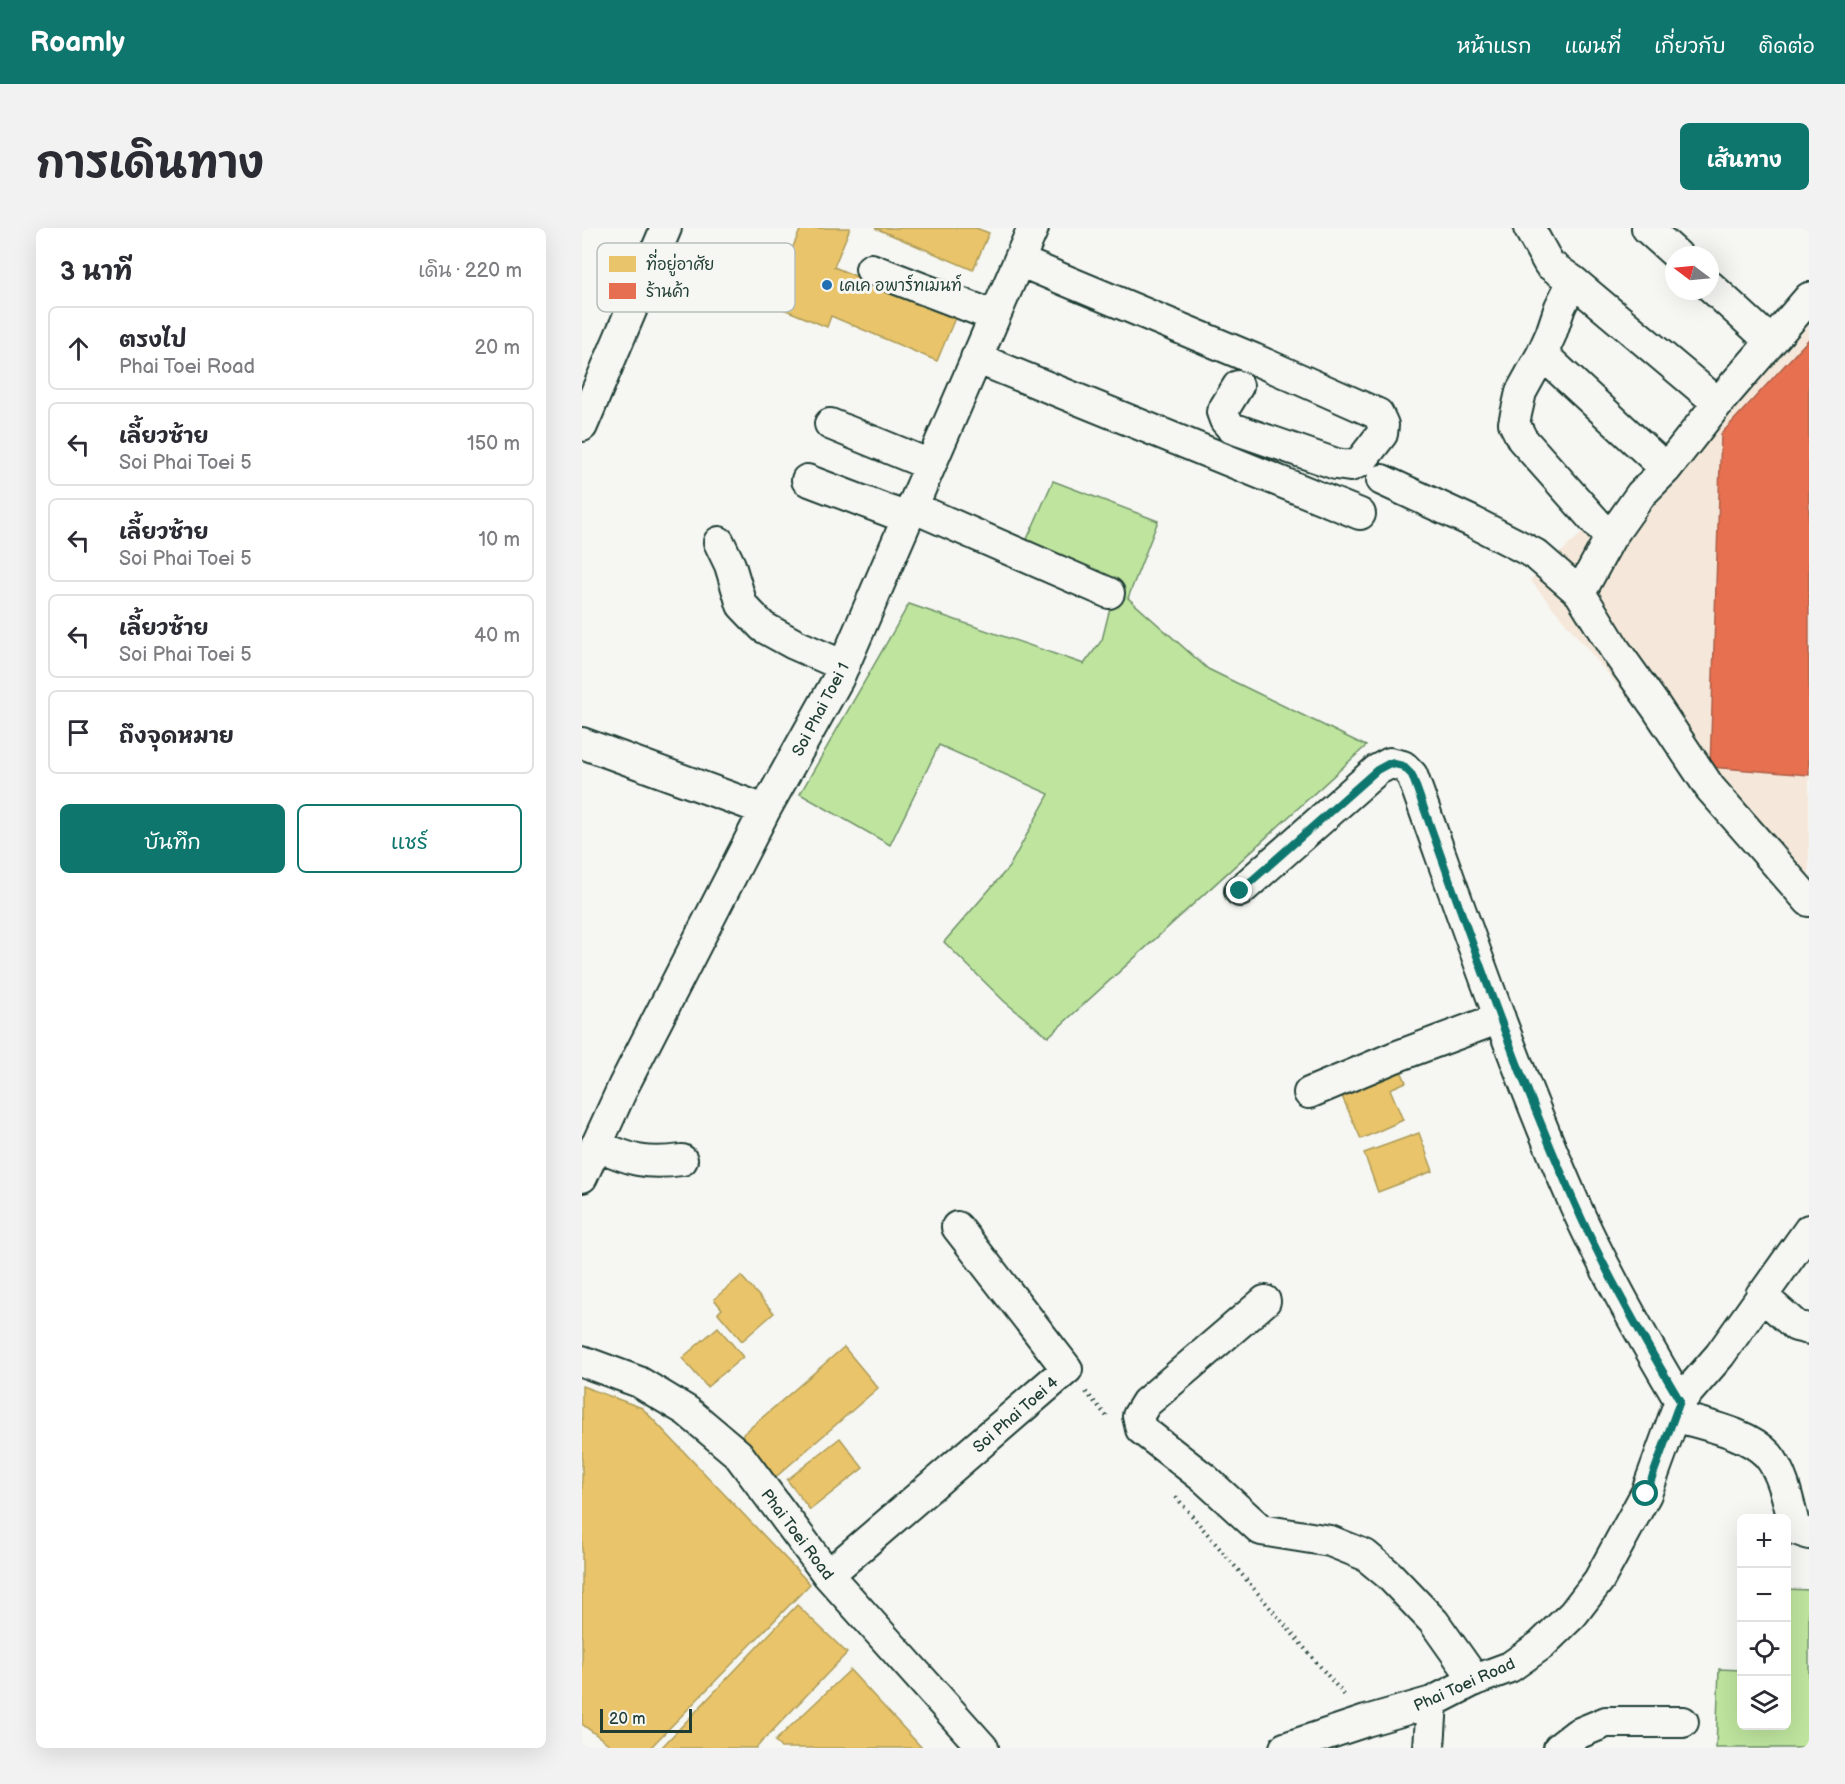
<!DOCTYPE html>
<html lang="th">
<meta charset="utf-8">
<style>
:root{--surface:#fff;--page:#f2f2f3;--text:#2b2b33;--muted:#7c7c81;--line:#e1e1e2;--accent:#0f766e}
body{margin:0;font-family:"Balsamiq Sans","Playpen Sans Thai",sans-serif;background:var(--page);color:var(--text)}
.controls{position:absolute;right:18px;bottom:18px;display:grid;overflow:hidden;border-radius:9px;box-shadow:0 6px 24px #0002}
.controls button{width:54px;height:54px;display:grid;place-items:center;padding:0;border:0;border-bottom:2px solid var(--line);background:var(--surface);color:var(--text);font:30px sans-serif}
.compass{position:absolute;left:1083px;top:18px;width:54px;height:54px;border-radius:50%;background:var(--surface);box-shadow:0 6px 24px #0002;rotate:286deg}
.scale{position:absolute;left:18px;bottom:15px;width:92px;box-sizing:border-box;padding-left:6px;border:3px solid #1f3d34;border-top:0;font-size:16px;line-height:21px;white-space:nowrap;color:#1f3d34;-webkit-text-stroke:4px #f6f6f2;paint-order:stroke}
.stop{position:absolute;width:18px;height:18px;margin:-14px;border:4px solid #0f766e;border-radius:50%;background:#fff}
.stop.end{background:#0f766e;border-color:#fff;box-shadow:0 2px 6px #0008}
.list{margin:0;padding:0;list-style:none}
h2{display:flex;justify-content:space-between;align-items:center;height:78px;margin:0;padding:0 24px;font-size:26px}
h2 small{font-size:20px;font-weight:400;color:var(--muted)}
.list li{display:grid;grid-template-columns:39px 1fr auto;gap:18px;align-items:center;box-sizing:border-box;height:84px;margin:0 12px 12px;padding:0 12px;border:2px solid var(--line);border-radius:9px}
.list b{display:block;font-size:22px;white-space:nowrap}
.list p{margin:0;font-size:20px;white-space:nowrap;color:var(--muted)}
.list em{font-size:20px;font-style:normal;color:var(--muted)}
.actions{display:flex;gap:12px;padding:18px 24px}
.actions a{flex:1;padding:14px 0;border:2px solid var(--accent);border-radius:9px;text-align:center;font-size:21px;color:var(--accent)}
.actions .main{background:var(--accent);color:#fff}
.icon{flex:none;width:33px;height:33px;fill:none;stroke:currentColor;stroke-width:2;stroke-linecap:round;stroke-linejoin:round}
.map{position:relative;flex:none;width:1227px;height:1520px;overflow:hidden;border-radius:9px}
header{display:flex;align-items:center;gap:36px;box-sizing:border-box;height:84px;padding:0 30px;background:var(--accent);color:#fff}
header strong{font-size:28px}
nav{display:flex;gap:33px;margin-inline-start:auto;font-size:21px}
.intro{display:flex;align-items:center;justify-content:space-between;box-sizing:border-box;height:144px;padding:0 36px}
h1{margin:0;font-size:42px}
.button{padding:15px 27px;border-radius:9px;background:var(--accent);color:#fff;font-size:21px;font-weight:700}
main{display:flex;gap:36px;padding:0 36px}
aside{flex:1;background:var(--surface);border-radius:9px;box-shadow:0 6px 24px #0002}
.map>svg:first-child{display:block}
.built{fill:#f5e8da}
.green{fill:#bee49e;stroke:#6e9069;stroke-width:1.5}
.homes{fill:#e9c46a;stroke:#ac9c5a;stroke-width:1.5}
.shops{fill:#e76f51;stroke:#ab6048;stroke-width:1.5}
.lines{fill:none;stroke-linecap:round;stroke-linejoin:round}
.minor-casing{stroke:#1f3d34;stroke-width:34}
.path{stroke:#1f3d34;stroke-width:4;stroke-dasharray:1.5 4.5;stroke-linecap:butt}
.minor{stroke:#f6f6f2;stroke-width:30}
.route{stroke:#0f766e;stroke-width:8}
.poi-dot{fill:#1f6fb2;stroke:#f6f6f2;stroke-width:2}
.labels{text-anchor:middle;stroke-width:6;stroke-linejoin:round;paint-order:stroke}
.poi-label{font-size:16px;fill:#1f3d34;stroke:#f6f6f2;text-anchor:start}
.street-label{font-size:16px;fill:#1f3d34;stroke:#f6f6f2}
.key{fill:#f6f6f2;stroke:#b6beb9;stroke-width:1.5}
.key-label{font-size:16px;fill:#1f3d34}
</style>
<header>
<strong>Roamly</strong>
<nav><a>หน้าแรก</a><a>แผนที่</a><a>เกี่ยวกับ</a><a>ติดต่อ</a></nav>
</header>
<div class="intro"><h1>การเดินทาง</h1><a class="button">เส้นทาง</a></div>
<main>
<aside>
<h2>3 นาที<small>เดิน · 220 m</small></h2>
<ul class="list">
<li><svg class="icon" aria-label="ahead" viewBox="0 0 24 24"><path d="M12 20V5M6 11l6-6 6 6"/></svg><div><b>ตรงไป</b><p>Phai Toei Road</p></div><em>20 m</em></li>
<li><svg class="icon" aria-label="left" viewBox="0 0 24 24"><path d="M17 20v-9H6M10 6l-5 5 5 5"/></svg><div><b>เลี้ยวซ้าย</b><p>Soi Phai Toei 5</p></div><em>150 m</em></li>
<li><svg class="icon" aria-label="left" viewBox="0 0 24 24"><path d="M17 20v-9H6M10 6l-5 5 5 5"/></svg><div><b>เลี้ยวซ้าย</b><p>Soi Phai Toei 5</p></div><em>10 m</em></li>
<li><svg class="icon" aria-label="left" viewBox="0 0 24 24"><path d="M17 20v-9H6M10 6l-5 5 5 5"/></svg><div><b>เลี้ยวซ้าย</b><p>Soi Phai Toei 5</p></div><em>40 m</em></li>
<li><svg class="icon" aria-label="arrive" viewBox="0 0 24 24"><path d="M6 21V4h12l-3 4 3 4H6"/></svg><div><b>ถึงจุดหมาย</b></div></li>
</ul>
<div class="actions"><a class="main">บันทึก</a><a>แชร์</a></div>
</aside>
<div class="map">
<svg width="1227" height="1520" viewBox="0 0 1227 1520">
<rect width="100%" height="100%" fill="#f6f6f2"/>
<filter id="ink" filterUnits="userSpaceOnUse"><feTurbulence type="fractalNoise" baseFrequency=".0167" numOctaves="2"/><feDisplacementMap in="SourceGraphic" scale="12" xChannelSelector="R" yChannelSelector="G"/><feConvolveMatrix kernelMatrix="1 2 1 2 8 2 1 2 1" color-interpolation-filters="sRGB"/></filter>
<g filter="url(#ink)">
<path class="built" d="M1227,70V672L1219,678L948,352L1165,156Z"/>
<path class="green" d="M471,253L576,293L546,370L626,441L784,518L466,809L423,774L362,714L427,639L467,566L357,517L308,617L218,566L327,376L502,436L520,412L533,360L442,318Z
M1205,1361L1227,1362V1520H1134L1137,1441L1159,1442L1160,1498H1204Z"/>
<path class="homes" d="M219,0H268L252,39L373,90L355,133L249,88L245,99L187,75Z
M293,0H394L407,5L391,42Z
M813,829L824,854L808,861L821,892L779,911L754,855Z
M837,905L851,943L796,964L782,925Z
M159,1048L192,1085L160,1113L136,1085L140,1081L132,1071Z
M136,1099L161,1129L125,1159L100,1130Z
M262,1119L296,1160L188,1254L153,1213Z
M0,1158L60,1180L228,1356L68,1520H32L0,1496Z
M258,1210L281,1240L228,1282L205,1252Z
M215,1377L265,1425L174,1520H79Z
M268,1442L340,1520H199L193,1513Z"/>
<path class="shops" d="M1227,111V547L1128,539L1139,206Z"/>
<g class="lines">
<defs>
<path id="minor" d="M947,0L967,36L991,53L978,79L969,106L960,126L939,164L932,195L940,211L1028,310
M1065,0L1095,27
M437,33L672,131L796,186L801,197L800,206L779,233L768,238L754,236L650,200L643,192L640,184L656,158
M289,41L412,88
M991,53L1136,175
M1128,58L1189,114
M960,126L1084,241
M394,130L778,286
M248,196L348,237
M0,198L84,0
M225,252L325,290
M800,252L891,294L953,326L998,365L1034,423L1074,479L1128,560L1227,673
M330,279L527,365
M137,314L148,337L160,377L181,399L212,416L262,438
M998,365L1028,310L1059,266L1084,241L1136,175L1227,70
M0,515L183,582
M658,663L795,542L808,535L821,538L830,547C882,691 931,836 993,977C1023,1044 1060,1109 1098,1173
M727,865L813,829L918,790
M14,917C50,932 61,937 100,932
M0,949L42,857L183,582L256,451L451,0
M1179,1067L1214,1098L1227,1101
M683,1073L564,1175L556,1188L559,1201L623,1251L679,1302L748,1313L783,1327L807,1347L852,1394L893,1452
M0,1133L57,1154L105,1183L156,1226L246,1347L401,1520
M1093,1188C1121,1197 1165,1204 1186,1227C1202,1246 1207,1277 1213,1301L1227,1306
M246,1347L485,1141L375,999
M703,1520L784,1493L850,1474L893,1452L928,1439L959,1417L991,1386L1017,1352L1064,1266L1098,1173L1138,1127L1227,1002
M847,1520L850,1474
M977,1520L995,1506L1024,1494H1101"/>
</defs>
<use href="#minor" class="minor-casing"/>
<path class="path" d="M504,1164L527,1191
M594,1269L764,1469"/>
<use href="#minor" class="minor"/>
</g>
</g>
<g class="lines" filter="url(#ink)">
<path class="route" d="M658,663L795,542L808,535L821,538L830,547C882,691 931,836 993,976C1023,1044 1060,1109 1098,1173L1064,1266"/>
</g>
<circle class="poi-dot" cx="245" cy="57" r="6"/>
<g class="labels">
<g class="poi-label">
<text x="257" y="63">เคเค อพาร์ทเมนท์</text>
</g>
<g class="street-label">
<text transform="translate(238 481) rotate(-62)" y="6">Soi Phai Toei 1</text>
<text transform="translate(433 1186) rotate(-41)" y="6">Soi Phai Toei 4</text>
<text transform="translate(216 1306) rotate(53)" y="6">Phai Toei Road</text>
<text transform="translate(882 1456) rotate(-24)" y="6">Phai Toei Road</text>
</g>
</g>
<rect x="15" y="15" width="198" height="69" rx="9" class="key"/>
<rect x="27" y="28" width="27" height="16" fill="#e9c46a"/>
<rect x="27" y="55" width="27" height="16" fill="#e76f51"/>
<g class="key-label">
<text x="64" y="42">ที่อยู่อาศัย</text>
<text x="64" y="69">ร้านค้า</text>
</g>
</svg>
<div class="controls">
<button>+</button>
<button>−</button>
<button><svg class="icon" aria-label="locate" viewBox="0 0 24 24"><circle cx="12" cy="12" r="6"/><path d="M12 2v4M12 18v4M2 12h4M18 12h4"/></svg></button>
<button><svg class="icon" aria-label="layers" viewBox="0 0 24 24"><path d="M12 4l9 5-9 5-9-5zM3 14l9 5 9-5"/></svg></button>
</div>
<svg class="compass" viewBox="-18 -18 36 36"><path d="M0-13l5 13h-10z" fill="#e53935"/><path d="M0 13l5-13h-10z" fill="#7c7c81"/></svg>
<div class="scale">20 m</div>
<div class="stop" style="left:1064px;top:1266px"></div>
<div class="stop end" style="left:658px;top:663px"></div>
</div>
</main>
